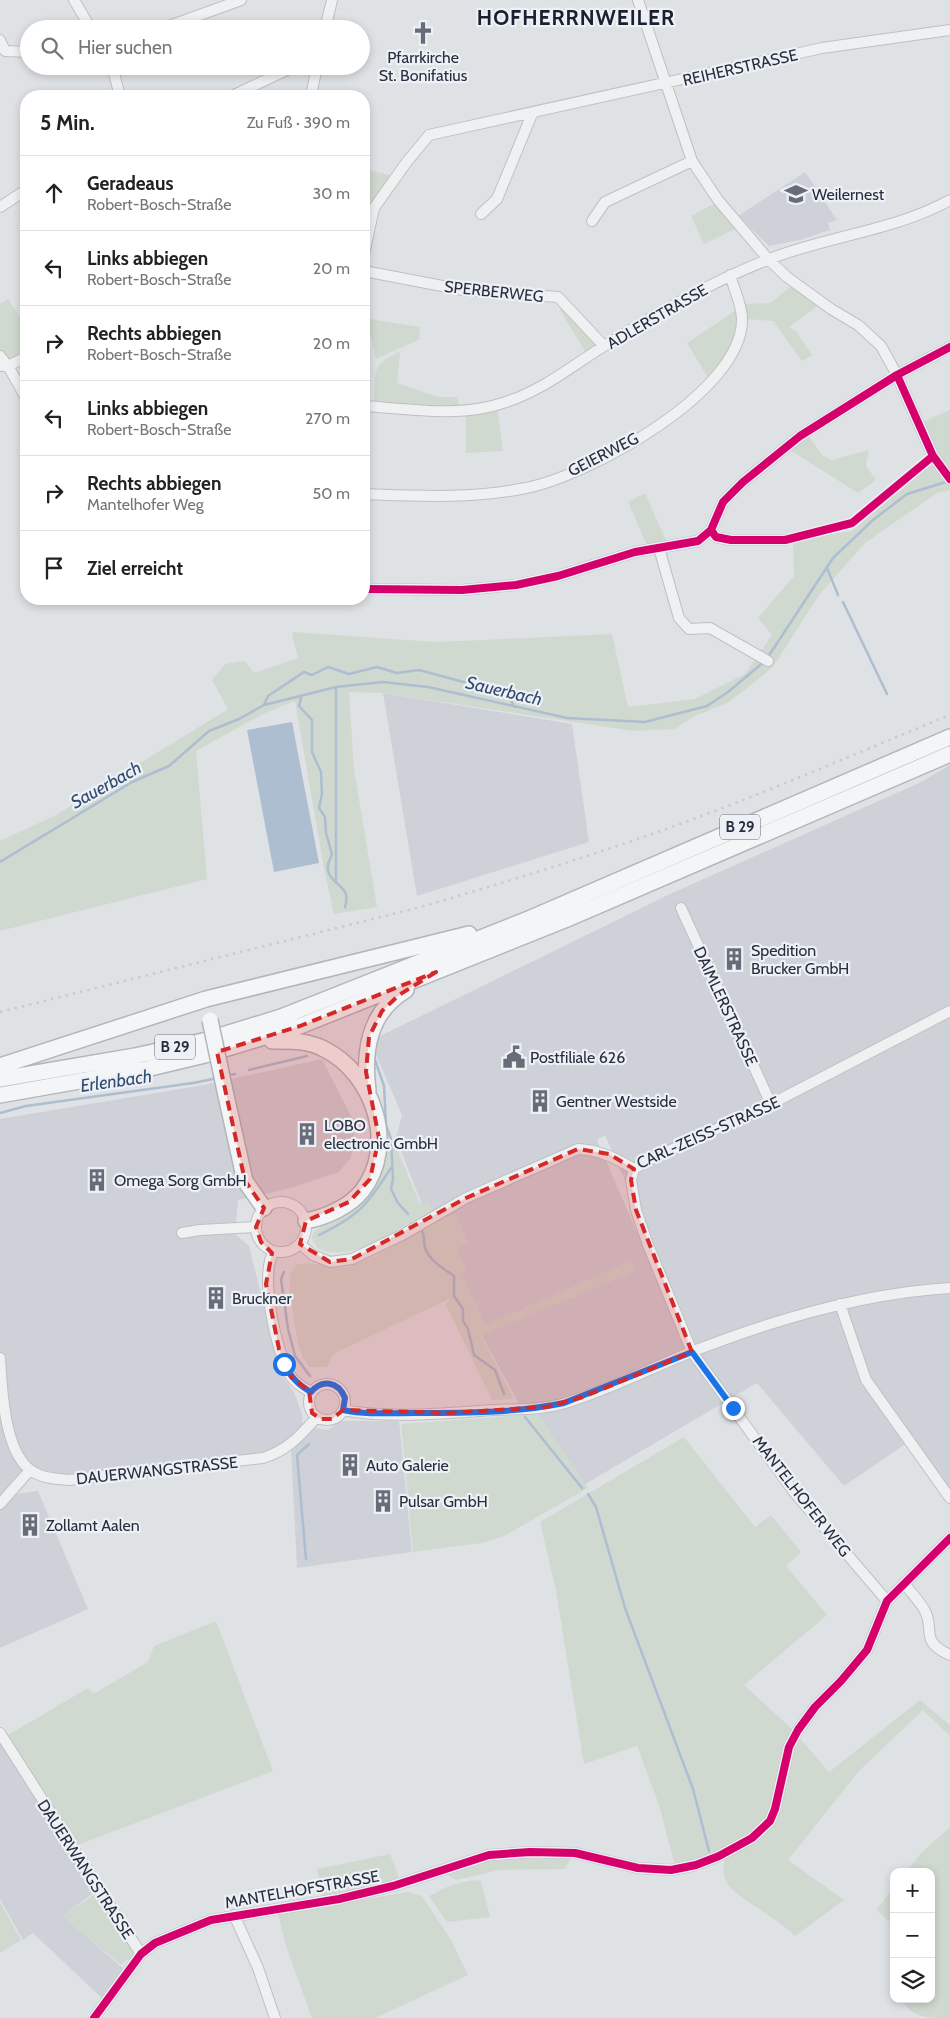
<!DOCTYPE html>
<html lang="de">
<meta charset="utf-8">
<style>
:root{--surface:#fff;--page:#f6f6f6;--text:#222;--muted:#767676;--line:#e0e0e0}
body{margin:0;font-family:Cabin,sans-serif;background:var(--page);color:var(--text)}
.controls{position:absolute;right:15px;bottom:15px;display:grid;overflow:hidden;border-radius:10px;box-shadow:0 2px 8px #0003}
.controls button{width:45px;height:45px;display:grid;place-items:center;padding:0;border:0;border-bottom:1px solid var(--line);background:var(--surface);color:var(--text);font:25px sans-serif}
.stop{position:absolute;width:15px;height:15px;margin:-11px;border:4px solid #1a73e8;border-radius:50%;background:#fff}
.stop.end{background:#1a73e8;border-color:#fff;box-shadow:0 1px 5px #0008}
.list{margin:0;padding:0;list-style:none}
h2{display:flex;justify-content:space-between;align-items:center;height:65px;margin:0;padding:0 20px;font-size:21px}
h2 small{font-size:16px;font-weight:400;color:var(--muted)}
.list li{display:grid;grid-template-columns:32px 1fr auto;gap:15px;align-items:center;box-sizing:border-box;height:75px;padding:0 20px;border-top:1px solid var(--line)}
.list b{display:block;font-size:19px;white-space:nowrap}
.list p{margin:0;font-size:16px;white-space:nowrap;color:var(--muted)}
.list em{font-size:16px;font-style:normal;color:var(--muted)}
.icon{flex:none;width:28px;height:28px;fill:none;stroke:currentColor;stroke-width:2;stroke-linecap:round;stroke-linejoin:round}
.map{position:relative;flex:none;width:950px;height:2018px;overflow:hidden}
.search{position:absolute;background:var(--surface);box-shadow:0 2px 8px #0003;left:20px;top:20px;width:350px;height:55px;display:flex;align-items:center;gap:12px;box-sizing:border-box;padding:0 18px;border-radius:28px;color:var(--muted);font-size:19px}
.panel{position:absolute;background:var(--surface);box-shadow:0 2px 8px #0003;left:20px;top:90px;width:350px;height:515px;border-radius:20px}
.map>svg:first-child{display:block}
.built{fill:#ced1d8;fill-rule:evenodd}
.green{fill:#d0d9d0}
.water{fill:#adbed1}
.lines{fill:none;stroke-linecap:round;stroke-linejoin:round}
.stream{stroke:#adbed1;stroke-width:2.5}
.minor-casing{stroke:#bec0c3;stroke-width:12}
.highway-casing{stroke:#b2b5ba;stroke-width:18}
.minor{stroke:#eff0f2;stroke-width:10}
.highway{stroke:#f3f5f6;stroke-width:15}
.rail{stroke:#c9cacd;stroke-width:2.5;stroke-dasharray:2.5 5;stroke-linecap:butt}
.highway-bridge-casing{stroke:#b2b5ba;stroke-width:18;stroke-linecap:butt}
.highway-bridge{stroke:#f3f5f6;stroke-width:15}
.cycleway-casing{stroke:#edf0f5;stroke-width:11}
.cycleway{stroke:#d6006c;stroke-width:8}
.route{stroke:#1a73e8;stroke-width:6}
.marked{fill:#d62828;fill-opacity:0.2;stroke:#d62828;stroke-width:4;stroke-dasharray:10 6;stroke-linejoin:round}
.labels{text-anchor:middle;stroke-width:4.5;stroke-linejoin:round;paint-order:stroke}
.shield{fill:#edf0f5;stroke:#626875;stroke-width:1}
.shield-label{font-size:15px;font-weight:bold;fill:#272e3e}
.poi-label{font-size:16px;fill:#272e3e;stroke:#edf0f5;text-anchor:start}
.street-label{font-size:16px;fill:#272e3e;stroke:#edf0f5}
.water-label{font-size:18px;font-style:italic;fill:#314c72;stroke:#edf0f5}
.district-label{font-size:21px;font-weight:bold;letter-spacing:1px;fill:#19202f;stroke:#edf0f5}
</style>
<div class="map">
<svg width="950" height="2018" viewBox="0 0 950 2018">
<rect width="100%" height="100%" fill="#dfe2e5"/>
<path class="built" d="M805,172L837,220L828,223L830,230L800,240L769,246L738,216Z
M383,693L572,724L589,842L417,896Z
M950,765V1489L913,1439L844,1486L757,1383L582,1486L536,1416L519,1404L482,1336L421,1202L396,1138L402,1115L370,1041L670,894L919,783ZM605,1135L660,1261L651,1265L597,1140Z
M322,1059L352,1118L354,1141L351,1157L339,1172L291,1188L238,1200L235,1234L249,1246L277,1357L283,1377L294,1392L302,1414L303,1429L291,1441L259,1454L61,1475L31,1467L7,1495L38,1491L88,1609L0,1648V1119L204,1085Z
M339,1421H399L412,1552L297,1568L291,1450L313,1428L328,1430Z
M0,1738L96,1891L63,1916L127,1972L105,2001L33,1933L23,1940L0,1899Z"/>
<path class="green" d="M364,169L394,176L372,203L364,201Z
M718,202L739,227L704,244L691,216Z
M794,284L819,305L789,327L796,331L812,355L802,361L773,321L745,319L743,304L770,303Z
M8,299L26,327V354L9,362L0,351V304Z
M564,305L602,346L588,356L560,310Z
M738,309L737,335L710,381L687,343Z
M370,319L419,327L420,339L376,359L368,323Z
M400,352L397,383L438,397H457L460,408L374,404C376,374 369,364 400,352Z
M497,407L503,451L466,453V412Z
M950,410V472L935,455L920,423Z
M808,435L822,455L832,460L869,450L866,466L876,480L858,493L790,450Z
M931,459L950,479V490L937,493L865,543L819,595L773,667L751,685L727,703L695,716L674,729L633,731L383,693L349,692L354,769L377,907L334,914L324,869L295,701L263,714L196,751L207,879L0,931V841L56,815L228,709L212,680L225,664L245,661L254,673L298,658L292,634L294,632L436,642L612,634L628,707L695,699L745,674L772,635L758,618L794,576L793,540L852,531Z
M645,493L668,545L648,548L628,502Z
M394,1141L420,1204L429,1202L436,1220L455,1214L468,1243L456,1249L467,1271L462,1275L486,1325L631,1260L636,1271L481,1336L514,1399L492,1400L446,1305L449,1299L333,1354L327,1367H309L303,1358L298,1344L290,1293V1275L296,1265C314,1260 326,1269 345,1267C363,1265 398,1243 415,1234L410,1223C382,1237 349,1263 317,1248L312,1238L313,1233L325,1223L351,1211L385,1145Z
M538,1414L588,1488L504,1536L482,1543L413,1552L401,1424Z
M684,1437L755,1527L771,1515L801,1552L786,1566L827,1615L744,1685L793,1730C787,1753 778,1806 765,1823C747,1846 702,1858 675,1866L659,1805L637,1746L584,1764L556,1591L540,1522Z
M216,1621L273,1771L72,1847L3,1738L88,1688L93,1694L148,1662L154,1646Z
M920,1700L950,1725V1736L923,1710L858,1772L788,1860L844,1900L795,1936C780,1920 734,1896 727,1883C723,1875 723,1869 724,1860L773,1821L788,1757L797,1735L829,1772Z
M950,1827V2018C924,2018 913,2018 901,1999H931V1872H906L920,1854Z
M390,1854L400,1880L322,1899L317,1869Z
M528,1857H572L565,1869L499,1870L456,1880L443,1872L486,1859Z
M473,1880L481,1881L490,1917L447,1922L429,1896L451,1885Z
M894,1888V1925L876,1910Z
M408,1892L422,1896L451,1940L468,1975L375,2018H312L287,1949L278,1914Z
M97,1893L133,1945L135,1954L132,1961L127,1959L121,1965L62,1916Z
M0,1902L21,1940L0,1953Z"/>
<path class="water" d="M292,722L319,863L274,872L247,730Z"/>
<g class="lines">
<path class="stream" d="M827,568L838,595
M843,602L887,694
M768,657L833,558L873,520L907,494L949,481
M336,687V883
M301,698L299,706L312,720V752L321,772L322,794L319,808L325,817L326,833L332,854C331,858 328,862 328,865C325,880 345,885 346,895C347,899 346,904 345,907
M264,705L268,696L304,672L312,675L328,667L349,674L377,667L397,673L419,670L508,694L514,707
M0,862L132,782L169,766L209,731L239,719L264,705L336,687L383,682L428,687L567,718L645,722L707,706L728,692L765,661
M374,1057L384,1086L386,1125L391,1139L393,1179L391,1189L398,1203L408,1214
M249,1070L307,1056
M228,1075L235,1074
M0,1113L26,1106L193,1083L218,1078
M420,1228C426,1234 423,1241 425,1248C430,1261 443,1268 454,1276V1296L463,1309V1321L468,1329L474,1355L495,1370L504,1394
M319,1235C360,1215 367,1205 391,1168
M284,1272L281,1279L288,1329L295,1356L310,1376
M525,1417L582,1488
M588,1494L596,1507L625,1608L693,1789L709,1851
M306,1559L297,1455L309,1444"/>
<defs>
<path id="minor" d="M74,0L91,29
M638,0L692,161L718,200L768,259L787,277L831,309L858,325L881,346L897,375L933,456L950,479
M161,29L241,0
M325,29L332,0
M0,40L5,51L29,52
M112,66L120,96
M232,96L295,66
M311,96L317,66
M0,207L26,190
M481,214L497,199L532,114
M592,221L605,202L692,161
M364,254L374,208L406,163L429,135L822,48L950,30
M364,271L463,290L558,297L604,346
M0,356L8,366L26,398
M2,366H8L26,357
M364,406C411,409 461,418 506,402C543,390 572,366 604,346C656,314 711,282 767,260C826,236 894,231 950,200
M364,494C419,496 471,499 526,488C588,476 743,392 742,319C742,305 734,289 730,275
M711,530L716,537L731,540H785
M659,548L679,618L689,629L710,628L768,661
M364,589L462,590L516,585L558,576L635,552L698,541L711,530L723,502L743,482L800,436L897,375L950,347
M681,908L771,1104
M634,1169L631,1180L636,1210L648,1245L692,1352L794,1492L887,1601
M634,1169L647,1161L771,1104L950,1011
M256 1227a25 25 0 1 1 50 0a25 25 0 1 1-50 0Z
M182,1233L200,1230L256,1227
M300,1244L313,1255L330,1262L352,1259L404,1234L466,1198L578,1149C600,1150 615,1158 634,1169
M274,1251C259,1275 276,1351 290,1375C295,1383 303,1388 311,1392
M840,1304L866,1380L950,1498
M0,1358C2,1390 4,1457 35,1473C46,1479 58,1479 69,1480L263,1458C287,1451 300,1436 317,1417
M309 1402a18 18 0 1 1 36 0a18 18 0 1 1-36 0Z
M343,1410C390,1419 446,1413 494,1410C517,1409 542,1410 565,1403C608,1390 649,1369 691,1352C773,1320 862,1293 950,1288
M0,1504L30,1470
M904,1583C910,1592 920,1601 925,1611C935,1630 919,1641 950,1655
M0,1733L141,1954
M234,1915L258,1968L275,2018
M94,2018L141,1954L155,1943L211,1920L339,1899L393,1886L489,1855L530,1852L575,1853L638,1868L671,1870L696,1865L719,1856L752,1838L770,1821L775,1809L789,1747L798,1730L815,1707L841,1681L867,1650L887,1601L950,1538"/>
<path id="highway" d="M272,1041C290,1041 307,1040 324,1049C373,1073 398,1145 362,1191C349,1207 326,1217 306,1221
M0,1066L206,999L469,934
M0,1079L135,1056L203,1041L281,1017L531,918L950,737
M368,1090C363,1050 369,1012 406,990
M225,1091L245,1181L264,1208
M0,1095L142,1070L205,1055L300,1026L567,919L950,754"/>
</defs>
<use href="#minor" class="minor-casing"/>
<use href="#highway" class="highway-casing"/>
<use href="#minor" class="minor"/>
<use href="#highway" class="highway"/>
<path class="rail" d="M0,1012L417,908C486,888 555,867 623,844C734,807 842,759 950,715"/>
<defs>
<path id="highway-bridge" d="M210,1020L225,1091"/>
</defs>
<use href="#highway-bridge" class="highway-bridge-casing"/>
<use href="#highway-bridge" class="highway-bridge"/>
<defs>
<path id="cycleway" d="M897,375L933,456L950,479
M711,530L716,537L731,540H785L852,523L933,456
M364,589L462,590L516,585L558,576L635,552L698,541L711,530L723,502L743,482L800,436L897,375L950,347
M94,2018L141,1954L155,1943L211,1920L339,1899L393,1886L489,1855L530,1852L575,1853L638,1868L671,1870L696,1865L719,1856L752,1838L770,1821L775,1809L789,1747L798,1730L815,1707L841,1681L867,1650L887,1601L950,1538"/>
</defs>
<use href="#cycleway" class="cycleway-casing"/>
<use href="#cycleway" class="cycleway"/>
</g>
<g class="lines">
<path class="route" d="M284,1364C291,1377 298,1385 311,1392C322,1379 338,1381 345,1398L343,1410C367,1415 391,1413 416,1413C464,1413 516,1413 564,1403L692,1352L733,1408"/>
</g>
<path class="marked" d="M436,972L399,995L382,1011L369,1037L366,1072L379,1138L370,1179L349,1202L306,1221L300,1244L330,1262L352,1259L466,1198L578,1149L609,1154L634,1169L631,1180L636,1210L692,1352L583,1397L547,1407L448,1413L343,1410L332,1419H321L312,1413L309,1391L291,1377L279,1349L266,1284L272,1253L261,1242L256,1227L264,1208L245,1181L217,1052L300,1026Z"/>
<defs>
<symbol id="church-bare" viewBox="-9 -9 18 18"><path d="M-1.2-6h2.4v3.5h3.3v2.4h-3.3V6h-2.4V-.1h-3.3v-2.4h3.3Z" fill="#676d78" stroke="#edf0f5" stroke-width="2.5" paint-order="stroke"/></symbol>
<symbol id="school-bare" viewBox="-9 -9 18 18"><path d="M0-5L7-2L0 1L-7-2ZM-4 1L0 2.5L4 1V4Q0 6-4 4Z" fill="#676d78" stroke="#edf0f5" stroke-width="2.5" paint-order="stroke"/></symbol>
<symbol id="building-bare" viewBox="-9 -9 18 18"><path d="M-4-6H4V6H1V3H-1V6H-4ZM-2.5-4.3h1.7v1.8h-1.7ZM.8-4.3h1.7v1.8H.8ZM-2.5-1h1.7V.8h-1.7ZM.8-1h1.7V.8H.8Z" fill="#676d78" stroke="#edf0f5" stroke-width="2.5" paint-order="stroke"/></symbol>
<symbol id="civic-bare" viewBox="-9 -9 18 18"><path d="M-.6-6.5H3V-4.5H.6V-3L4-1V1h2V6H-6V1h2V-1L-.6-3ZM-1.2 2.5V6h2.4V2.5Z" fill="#676d78" stroke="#edf0f5" stroke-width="2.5" paint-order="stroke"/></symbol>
</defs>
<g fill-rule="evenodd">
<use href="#church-bare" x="407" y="17" width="32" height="32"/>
<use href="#school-bare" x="780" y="178" width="32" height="32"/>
<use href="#building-bare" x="718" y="943" width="32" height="32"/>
<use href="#civic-bare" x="498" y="1041" width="32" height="32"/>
<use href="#building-bare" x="524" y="1085" width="32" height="32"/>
<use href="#building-bare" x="291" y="1118" width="32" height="32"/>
<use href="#building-bare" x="81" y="1164" width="32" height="32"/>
<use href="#building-bare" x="200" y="1282" width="32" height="32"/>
<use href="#building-bare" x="334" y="1449" width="32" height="32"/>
<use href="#building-bare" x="367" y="1485" width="32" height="32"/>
<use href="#building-bare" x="14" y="1509" width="32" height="32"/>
</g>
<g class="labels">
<g class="shield">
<rect x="720" y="814.5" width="40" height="25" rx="4"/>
<rect x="155" y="1034.5" width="40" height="25" rx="4"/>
</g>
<g class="shield-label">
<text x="740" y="832">B 29</text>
<text x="175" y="1052">B 29</text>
</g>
<g class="poi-label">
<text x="423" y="63" text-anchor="middle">Pfarrkirche<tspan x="423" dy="18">St. Bonifatius</tspan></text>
<text x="812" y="200">Weilernest</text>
<text x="751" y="956">Spedition<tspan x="751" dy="18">Brucker GmbH</tspan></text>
<text x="530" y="1063">Postfiliale 626</text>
<text x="556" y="1107">Gentner Westside</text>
<text x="324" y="1131">LOBO<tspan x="324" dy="18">electronic GmbH</tspan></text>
<text x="114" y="1186">Omega Sorg GmbH</text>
<text x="232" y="1304">Bruckner</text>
<text x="366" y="1471">Auto Galerie</text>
<text x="399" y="1507">Pulsar GmbH</text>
<text x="46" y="1531">Zollamt Aalen</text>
</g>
<g class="street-label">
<text transform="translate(740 67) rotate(-13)" y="6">REIHERSTRASSE</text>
<text transform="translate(494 291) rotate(6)" y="6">SPERBERWEG</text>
<text transform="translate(657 316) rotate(-30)" y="6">ADLERSTRASSE</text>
<text transform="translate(603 454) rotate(-27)" y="6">GEIERWEG</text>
<text transform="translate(726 1006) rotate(65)" y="6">DAIMLERSTRASSE</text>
<text transform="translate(708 1132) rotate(-24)" y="6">CARL-ZEISS-STRASSE</text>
<text transform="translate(157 1470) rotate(-6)" y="6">DAUERWANGSTRASSE</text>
<text transform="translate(802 1496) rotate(52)" y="6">MANTELHOFER WEG</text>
<text transform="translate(86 1869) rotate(57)" y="6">DAUERWANGSTRASSE</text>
<text transform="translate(302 1889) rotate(-10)" y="6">MANTELHOFSTRASSE</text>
</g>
<g class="water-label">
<text transform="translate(504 691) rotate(13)" y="6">Sauerbach</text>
<text transform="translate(106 785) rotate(-29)" y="6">Sauerbach</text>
<text transform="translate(116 1081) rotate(-8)" y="6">Erlenbach</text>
</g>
<g class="district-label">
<text x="576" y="25">HOFHERRNWEILER</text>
</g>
</g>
</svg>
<div class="controls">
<button>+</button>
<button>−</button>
<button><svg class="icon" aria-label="layers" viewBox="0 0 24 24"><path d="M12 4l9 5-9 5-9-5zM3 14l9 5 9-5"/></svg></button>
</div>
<div class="stop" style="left:284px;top:1364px"></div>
<div class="stop end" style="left:733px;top:1408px"></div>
<div class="search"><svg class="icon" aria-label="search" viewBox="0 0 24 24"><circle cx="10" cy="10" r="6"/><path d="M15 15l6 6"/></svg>Hier suchen</div>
<section class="panel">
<h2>5 Min.<small>Zu Fuß · 390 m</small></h2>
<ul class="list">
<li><svg class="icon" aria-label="ahead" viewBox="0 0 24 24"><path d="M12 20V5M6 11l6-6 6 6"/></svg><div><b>Geradeaus</b><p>Robert-Bosch-Straße</p></div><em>30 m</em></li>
<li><svg class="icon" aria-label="left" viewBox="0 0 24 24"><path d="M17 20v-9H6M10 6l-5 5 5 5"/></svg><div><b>Links abbiegen</b><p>Robert-Bosch-Straße</p></div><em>20 m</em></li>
<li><svg class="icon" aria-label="right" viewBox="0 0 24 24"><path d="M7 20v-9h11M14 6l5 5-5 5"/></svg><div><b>Rechts abbiegen</b><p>Robert-Bosch-Straße</p></div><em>20 m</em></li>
<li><svg class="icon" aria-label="left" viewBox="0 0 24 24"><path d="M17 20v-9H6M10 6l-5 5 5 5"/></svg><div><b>Links abbiegen</b><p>Robert-Bosch-Straße</p></div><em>270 m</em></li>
<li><svg class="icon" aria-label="right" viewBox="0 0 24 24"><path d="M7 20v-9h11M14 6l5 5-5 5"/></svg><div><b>Rechts abbiegen</b><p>Mantelhofer Weg</p></div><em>50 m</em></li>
<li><svg class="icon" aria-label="arrive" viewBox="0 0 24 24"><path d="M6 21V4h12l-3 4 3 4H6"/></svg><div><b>Ziel erreicht</b></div></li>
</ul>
</section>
</div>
